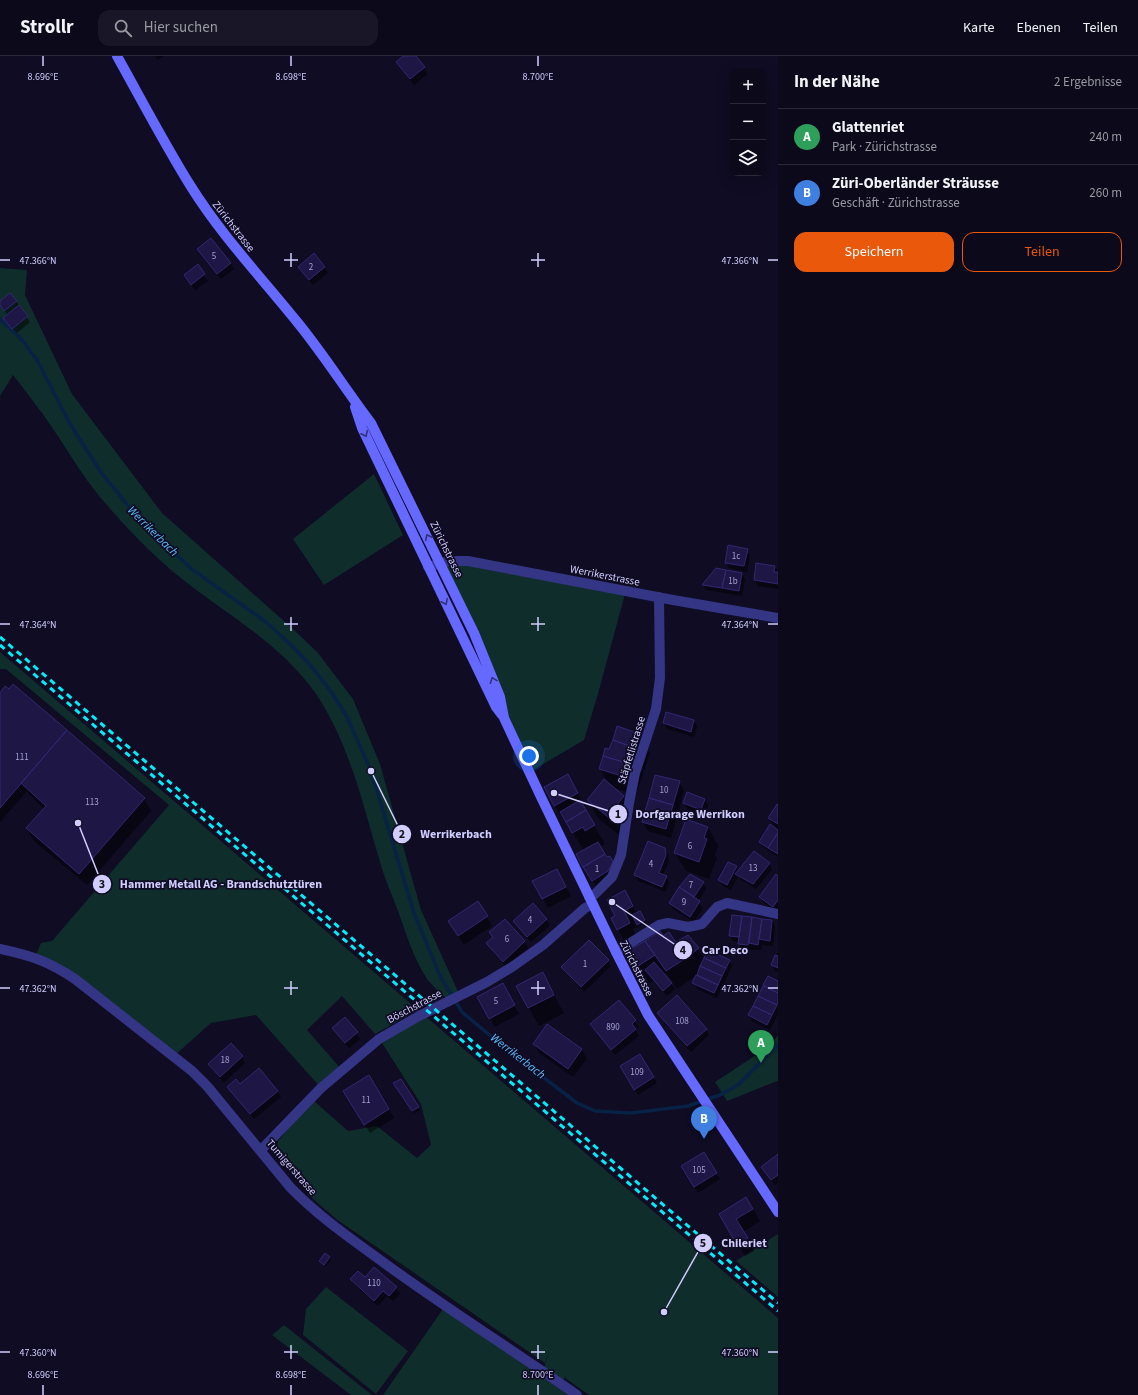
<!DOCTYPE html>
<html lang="de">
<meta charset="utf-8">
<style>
:root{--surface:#0b091a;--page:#191727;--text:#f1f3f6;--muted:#9a9aa2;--line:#2b2a39;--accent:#ea580c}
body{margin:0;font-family:"Source Sans 3",sans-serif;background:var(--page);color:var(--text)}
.controls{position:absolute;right:12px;top:12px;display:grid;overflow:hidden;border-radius:8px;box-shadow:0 4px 16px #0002}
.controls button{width:36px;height:36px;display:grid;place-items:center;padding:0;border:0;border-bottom:1px solid var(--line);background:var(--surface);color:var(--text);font:20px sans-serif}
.you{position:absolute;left:529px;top:700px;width:14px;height:14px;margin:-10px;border:3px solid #fff;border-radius:50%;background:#1a73e8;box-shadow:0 0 0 6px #1a73e833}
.badge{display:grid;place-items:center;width:26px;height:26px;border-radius:50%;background:var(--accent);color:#fff;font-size:13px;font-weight:700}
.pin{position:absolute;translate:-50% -33px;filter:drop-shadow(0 1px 2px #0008)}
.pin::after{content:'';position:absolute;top:21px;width:14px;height:12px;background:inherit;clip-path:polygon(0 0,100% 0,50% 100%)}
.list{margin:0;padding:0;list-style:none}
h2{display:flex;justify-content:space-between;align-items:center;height:52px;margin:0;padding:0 16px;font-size:17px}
h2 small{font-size:13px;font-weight:400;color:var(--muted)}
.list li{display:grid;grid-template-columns:26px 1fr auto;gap:12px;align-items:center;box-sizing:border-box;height:56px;padding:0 16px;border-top:1px solid var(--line)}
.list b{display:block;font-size:15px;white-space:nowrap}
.list p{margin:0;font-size:13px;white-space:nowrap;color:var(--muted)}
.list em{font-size:13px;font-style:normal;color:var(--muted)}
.actions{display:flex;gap:8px;padding:12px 16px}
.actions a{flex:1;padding:9px 0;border:1px solid var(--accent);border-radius:12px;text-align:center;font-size:14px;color:var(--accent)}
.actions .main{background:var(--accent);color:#fff}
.icon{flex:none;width:22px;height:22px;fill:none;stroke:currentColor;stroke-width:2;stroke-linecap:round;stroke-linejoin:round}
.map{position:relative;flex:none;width:778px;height:1339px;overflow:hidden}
header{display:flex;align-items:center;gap:24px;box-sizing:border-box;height:56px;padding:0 20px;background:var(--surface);border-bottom:1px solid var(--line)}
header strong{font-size:19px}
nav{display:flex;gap:22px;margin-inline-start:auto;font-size:14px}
.search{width:280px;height:36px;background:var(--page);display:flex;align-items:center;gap:10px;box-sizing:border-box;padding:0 14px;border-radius:12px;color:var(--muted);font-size:15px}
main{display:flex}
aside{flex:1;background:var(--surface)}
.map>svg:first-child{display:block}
.green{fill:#0f2d2b}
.shadow{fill:#0007}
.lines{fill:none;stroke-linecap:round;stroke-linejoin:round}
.stream{stroke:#082246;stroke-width:3.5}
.building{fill:#1e1745;stroke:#322773}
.street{stroke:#343585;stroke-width:10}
.secondary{stroke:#6569ff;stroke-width:10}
.rail{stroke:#00edf9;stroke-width:3;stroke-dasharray:6 5;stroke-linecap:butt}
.oneway{stroke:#31317b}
.ticks{fill:none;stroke:#d1ceff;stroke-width:1.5}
.labels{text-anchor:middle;stroke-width:3.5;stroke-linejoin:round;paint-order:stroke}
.number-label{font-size:9px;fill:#a4a0d0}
.street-label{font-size:11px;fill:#d1ceff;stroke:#0f0c23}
.water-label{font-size:12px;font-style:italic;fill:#5cbcff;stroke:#0f0c23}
.ticks-label{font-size:10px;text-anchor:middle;fill:#d1ceff;stroke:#0f0c23;stroke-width:3.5;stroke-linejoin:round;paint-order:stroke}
.leader{fill:none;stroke:#d1ceff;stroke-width:1.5}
.callout-dot{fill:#d1ceff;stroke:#0f0c23;stroke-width:1.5}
.mark-label{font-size:12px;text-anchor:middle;font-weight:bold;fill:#111}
.callout-label{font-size:12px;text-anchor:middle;font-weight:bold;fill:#d1ceff;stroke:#0f0c23;stroke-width:3.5;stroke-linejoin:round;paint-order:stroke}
</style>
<header>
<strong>Strollr</strong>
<div class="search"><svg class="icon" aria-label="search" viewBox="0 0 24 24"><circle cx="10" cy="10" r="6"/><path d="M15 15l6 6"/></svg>Hier suchen</div>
<nav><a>Karte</a><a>Ebenen</a><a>Teilen</a></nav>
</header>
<main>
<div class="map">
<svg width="778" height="1339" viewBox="0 0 778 1339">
<rect width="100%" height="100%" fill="#0f0c23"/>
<path class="green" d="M0,212L27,214L25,239L72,338L162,457L293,573L318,597L353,643L380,708L421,854L460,940L449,945C442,938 433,931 427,923C414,903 407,880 399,858C393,841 385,824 380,806C363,749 350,689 316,638C275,579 213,553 162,506C140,486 119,464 100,441C81,418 67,393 51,370C39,352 26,336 13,319L0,340Z
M374,418L403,479L324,529L293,483Z
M449,505L626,534L598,638L584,684L528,717L440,506Z
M0,596L778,1262V1339H589L565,1322L566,1318L562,1328L543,1315L549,1296L545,1307L336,1163L312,1142L277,1099L278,1085L313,1044L348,1075L377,1070L417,1102L431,1089L421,1048L382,987L419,960L415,956L375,978L342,940L307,974L342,1014L321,1032L256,959L211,967L174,1000L75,923L35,901L41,887L52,885L169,749L6,613H0Z
M778,979V1026L777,1025L727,1045L715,1026L771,989Z
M778,1178V1241L736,1205Z
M326,1231L408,1295L376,1338L303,1279L306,1253Z
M443,1253L569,1339H383Z
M284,1269L372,1339H351L272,1279Z"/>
<path class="shadow" d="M155,0H164L158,4Z
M405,0H415L428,18L414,29L401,12Z
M198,194L230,207L234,213L221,223Z
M197,210L208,225L195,234L185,219Z
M299,211H324L328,217L313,229Z
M16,245L30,266L16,278L4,263L8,260L0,248V246Z
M747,494L750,500L747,516L729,512L726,506Z
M775,510L778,516V533L758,530L755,524Z
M742,518L745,524L742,540L707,534L703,529Z
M0,638L144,743L151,755L87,829L34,785L27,773L44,753L30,739L27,735L0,766Z
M694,665L697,671L694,681L667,673L664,667Z
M639,679L650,697L636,739L612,731L623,741L633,759L619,779L598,762L588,744L609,729L600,713Z
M679,726L684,735L671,782L648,775L643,766Z
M573,728L583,747L581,748L605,788L600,791L607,802L609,801L616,812L596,830L578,798L584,795L562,758L560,759L545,731Z
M705,744L708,749L704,759L688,753L684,747Z
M778,750V801L763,791L760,786L776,773L769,762Z
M708,771L718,790L715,799L717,802L709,823L686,815L675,797Z
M664,793L668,799L669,805L663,819L666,821L669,826L666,836L638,825L635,819Z
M769,808L772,813L756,833L740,823L738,820L731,834L723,830L719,824L736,811L739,815Z
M557,814L571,840L548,852L534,825Z
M778,821V854L777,856L764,847L761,841Z
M703,827L706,833L698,845L703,852L694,866L673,853L670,847Z
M624,836L637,858L640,856L646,867L633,873L640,886L628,892L612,862L616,860Z
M478,846L492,870L464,889L454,874Z
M533,849L546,864L550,869L531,886L518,871L515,865Z
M733,860L772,865L775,871L773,890L762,889L761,894H742L739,886L733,885L730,880Z
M505,864L525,886L528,892L506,911L491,893L488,887L494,882Z
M688,880L698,893L704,904H729L732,910L717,942L697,933L694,927L698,918L677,933L666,917L664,918L675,933L667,940L654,925L649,927L630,895L663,882L676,888Z
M778,896V916L775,915L772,909Z
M608,905L611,910L584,936L566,917L562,911Z
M542,918L564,957L539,970L517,930Z
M768,921L778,926V958L770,974L752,965L749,959Z
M503,928L519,958L495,971L479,941Z
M619,945L639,971L635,974L639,980L615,999L591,969Z
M659,957L706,974L709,979L691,996L662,963Z
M345,962L360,983L349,992L333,972Z
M548,969L582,994L587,1003L573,1021L539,997L534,988Z
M640,999L657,1027L638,1039L621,1011Z
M242,1001L245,1007L224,1026L212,1014L209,1008Z
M401,1024L420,1054L414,1057L395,1028Z
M240,1029L277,1035L281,1041L254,1063L228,1031Z
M350,1045L389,1053L394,1062L370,1077Z
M704,1097L720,1123L698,1137L682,1110Z
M778,1099V1127L775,1129L766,1117Z
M753,1153L760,1165L743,1176L754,1195L745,1200L720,1158Z
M329,1201L331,1204L326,1210L321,1205Z
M365,1223L396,1232L400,1238L393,1245L387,1240L378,1250L355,1229L351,1224Z"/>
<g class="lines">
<path class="stream" d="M0,263L22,284L37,304L69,366L100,415L143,468L193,514L266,566L289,587L311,610L332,637L347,661L371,715L414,857L441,922L462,956L505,992L577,1047L595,1055L631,1057L688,1050L720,1039L738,1029L778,989"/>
</g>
<path class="building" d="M403,0H416L425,11L410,23L396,6Z
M211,182L231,207L217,218L197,193Z
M314,197L325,211L309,224L298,211Z
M198,208L205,218L191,229L184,219Z
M10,237L17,245L4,255L0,249V245Z
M19,249L28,260L12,273L3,262Z
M728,489L748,493L744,510L725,507Z
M756,507L775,510L774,516H778V528L754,524Z
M716,512L726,514L722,532L702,529Z
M726,514L742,517L739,535L722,532Z
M13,628L67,674L0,752V637L5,630L9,633Z
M666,656L694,664L691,676L663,667Z
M617,670L640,678L635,692L613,684Z
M67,674L145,742L79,818L26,772L46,750L21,727Z
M613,684L635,692L630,708L603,700L605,692L609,693Z
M603,700L630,708L625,721L599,713Z
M568,718L578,737L554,750L544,731Z
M655,719L680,725L673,749L649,742Z
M604,723L624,740L617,749L618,751L608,761L587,744Z
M687,736L705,743L701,754L683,747Z
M649,742L673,749L666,773L642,766Z
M580,744L586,754L566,766L560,756Z
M777,748L778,749V768L768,762Z
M586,754L595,769L585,775L583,771L572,777L566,766Z
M686,763L708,771L704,782L707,783L699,806L674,797Z
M770,768L778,774V776L768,792L759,786Z
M778,777V798L768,792Z
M648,785L665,792L666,799L659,817L667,820L662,831L634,819Z
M598,786L605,798L583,811L576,798Z
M754,795L770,807L753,828L735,818Z
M605,798L607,801L610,800L613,806L608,815L592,825L583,811Z
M728,806L737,810L727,829L718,824Z
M557,813L566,831L542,843L532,825Z
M690,818L704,826L694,841L679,831Z
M776,818L778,820V844L773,851L759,841Z
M679,831L700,845L690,861L669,847Z
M625,834L633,850L624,855L630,867L617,874L611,862L615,860L607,844Z
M478,845L488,860L458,880L448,865Z
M533,847L547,863L527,881L513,865Z
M640,855L645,864L637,869L632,859Z
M732,859L742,860L739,881L729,880Z
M742,860L752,861L748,889L738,888Z
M752,861L762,863L758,889L749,887Z
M505,863L525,885L503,906L486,887L493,881L489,876Z
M762,863L772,864L770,885L759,883Z
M660,875L663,880L669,876L686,902L666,915L645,885Z
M688,879L699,892L686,902L676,886Z
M589,884L609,904L581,931L561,911Z
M645,885L655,899L638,910L628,895Z
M708,894L730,904L726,912L704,902Z
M775,899L778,900V912L771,909Z
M704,902L726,912L722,920L700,910Z
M654,906L672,927L663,935L645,914Z
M700,910L722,920L718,929L697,919Z
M543,916L554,939L528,952L516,930Z
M696,919L718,929L714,937L692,927Z
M768,920L778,925V937L763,929Z
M503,927L515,949L489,963L477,941Z
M763,930L778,937V946L777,949L758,940Z
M677,939L707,973L687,990L657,957Z
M758,940L777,949L772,959L753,950Z
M619,944L636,964L632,968L636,973L611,994L590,968Z
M753,950L772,959L767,969L748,959Z
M345,961L358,976L345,987L332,972Z
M547,968L582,993L568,1013L533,988Z
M231,987L243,1000L220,1021L208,1008Z
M640,998L654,1021L634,1034L620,1010Z
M259,1012L278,1035L250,1058L227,1031L236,1023L240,1028Z
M369,1019L389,1053L364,1069L343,1035Z
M401,1023L419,1051L412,1055L393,1027Z
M704,1096L717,1117L694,1131L681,1110Z
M778,1098V1119L771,1124L761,1111Z
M746,1141L753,1153L736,1163L748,1182L737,1189L719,1158Z
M325,1197L330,1201L324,1209L319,1205Z
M374,1211L397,1231L389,1240L383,1235L374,1245L350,1223L358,1215L365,1221Z"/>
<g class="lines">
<path class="street" d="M428,511L449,505H468L673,544L778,562
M589,841L595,838L612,821L621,799L629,747L635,717L656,653L660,622L659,541
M0,893C32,900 48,905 75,923L192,1015L207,1030L290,1131C319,1161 353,1184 387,1209C449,1254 514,1295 577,1339
M616,896L659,869L668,867L688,871L702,868L717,851L727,847L778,858
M261,1094L321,1032L379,983L419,960L487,926L512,911L543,889L585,852L593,848"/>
<path class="secondary" d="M117,0C141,43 164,87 190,129C221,179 261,221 298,267C324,299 346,334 371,367L474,577L500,641L504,662L541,741L616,896L648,959L778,1156
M355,351L362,372L496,651L502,659"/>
<path class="rail" d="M0,581L778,1247
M0,589L778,1255"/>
</g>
<defs><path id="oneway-chevron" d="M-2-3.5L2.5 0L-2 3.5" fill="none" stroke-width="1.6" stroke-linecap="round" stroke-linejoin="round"/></defs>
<g class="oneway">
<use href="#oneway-chevron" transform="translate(365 378) rotate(64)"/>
<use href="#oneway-chevron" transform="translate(428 481) rotate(-116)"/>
<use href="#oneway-chevron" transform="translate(445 546) rotate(64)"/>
<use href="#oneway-chevron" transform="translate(493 624) rotate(-111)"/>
</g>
<path class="ticks" d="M43,0V10M291,0V10M538,0V10M291,197V211M538,197V211M0,204H10M284,204H298M531,204H545M768,204H778M291,561V575M538,561V575M0,568H10M284,568H298M531,568H545M768,568H778M291,925V939M538,925V939M0,932H10M284,932H298M531,932H545M768,932H778M291,1289V1303M538,1289V1303M0,1296H10M284,1296H298M531,1296H545M768,1296H778M43,1329V1339M291,1329V1339M538,1329V1339"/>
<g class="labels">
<g class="number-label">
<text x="214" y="203">5</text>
<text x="311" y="214">2</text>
<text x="736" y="503">1c</text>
<text x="733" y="528">1b</text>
<text x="22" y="704">111</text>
<text x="664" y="737">10</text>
<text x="92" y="749">113</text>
<text x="690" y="793">6</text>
<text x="651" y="811">4</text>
<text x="753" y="815">13</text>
<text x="597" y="816">1</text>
<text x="691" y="832">7</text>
<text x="684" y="849">9</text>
<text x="530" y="867">4</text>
<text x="507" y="886">6</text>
<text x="585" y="911">1</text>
<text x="496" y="948">5</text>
<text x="682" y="968">108</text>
<text x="613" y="974">890</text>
<text x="225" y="1007">18</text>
<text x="637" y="1019">109</text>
<text x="366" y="1047">11</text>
<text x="699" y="1117">105</text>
<text x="374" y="1230">110</text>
</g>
<g class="street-label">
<text transform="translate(234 170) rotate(52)" y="4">Zürichstrasse</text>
<text transform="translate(447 493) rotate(64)" y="4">Zürichstrasse</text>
<text transform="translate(605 519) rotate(11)" y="4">Werrikerstrasse</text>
<text transform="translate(631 694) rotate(-73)" y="4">Stäpfetlistrasse</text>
<text transform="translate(637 912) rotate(63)" y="4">Zürichstrasse</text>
<text transform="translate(414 950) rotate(-28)" y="4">Böschstrasse</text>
<text transform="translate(292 1111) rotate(49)" y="4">Tumigerstrasse</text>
</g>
<g class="water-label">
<text transform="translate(153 475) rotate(45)" y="4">Werrikerbach</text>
<text transform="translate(518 1000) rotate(38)" y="4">Werrikerbach</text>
</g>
</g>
<g class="ticks-label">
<text x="43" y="24">8.696°E</text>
<text x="291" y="24">8.698°E</text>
<text x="538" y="24">8.700°E</text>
<text x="38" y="208">47.366°N</text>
<text x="740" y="208">47.366°N</text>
<text x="38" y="572">47.364°N</text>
<text x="740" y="572">47.364°N</text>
<text x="38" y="936">47.362°N</text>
<text x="740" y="936">47.362°N</text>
<text x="38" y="1300">47.360°N</text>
<text x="740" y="1300">47.360°N</text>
<text x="43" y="1322">8.696°E</text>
<text x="291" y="1322">8.698°E</text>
<text x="538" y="1322">8.700°E</text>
</g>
<path class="leader" d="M554 737L618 758M371 715L402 778M78 767L102 828M612 846L683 894M664 1256L703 1187"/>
<g class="callout-dot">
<circle cx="554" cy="737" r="4"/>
<circle cx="371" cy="715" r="4"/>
<circle cx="78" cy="767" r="4"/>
<circle cx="612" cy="846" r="4"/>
<circle cx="664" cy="1256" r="4"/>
<circle cx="618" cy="758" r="10"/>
<circle cx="402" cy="778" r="10"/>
<circle cx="102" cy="828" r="10"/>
<circle cx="683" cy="894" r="10"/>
<circle cx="703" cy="1187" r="10"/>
</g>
<g class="mark-label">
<text x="618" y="762">1</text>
<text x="402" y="782">2</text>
<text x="102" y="832">3</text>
<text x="683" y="898">4</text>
<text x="703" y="1191">5</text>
</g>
<g class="callout-label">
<text x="690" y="762">Dorfgarage Werrikon</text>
<text x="456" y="782">Werrikerbach</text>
<text x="221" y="832">Hammer Metall AG - Brandschutztüren</text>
<text x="725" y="898">Car Deco</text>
<text x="744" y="1191">Chileriet</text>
</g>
</svg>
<div class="controls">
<button>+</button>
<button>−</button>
<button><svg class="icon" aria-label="layers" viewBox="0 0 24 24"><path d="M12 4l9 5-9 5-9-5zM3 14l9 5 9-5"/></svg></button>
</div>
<div class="you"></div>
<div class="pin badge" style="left:761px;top:1007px;background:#2e9e5b">A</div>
<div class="pin badge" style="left:704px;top:1083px;background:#3f7fe0">B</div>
</div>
<aside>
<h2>In der Nähe<small>2 Ergebnisse</small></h2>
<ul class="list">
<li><span class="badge" style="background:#2e9e5b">A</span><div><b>Glattenriet</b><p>Park · Zürichstrasse</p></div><em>240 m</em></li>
<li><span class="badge" style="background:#3f7fe0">B</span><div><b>Züri-Oberländer Sträusse</b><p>Geschäft · Zürichstrasse</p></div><em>260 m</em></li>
</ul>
<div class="actions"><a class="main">Speichern</a><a>Teilen</a></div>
</aside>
</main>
